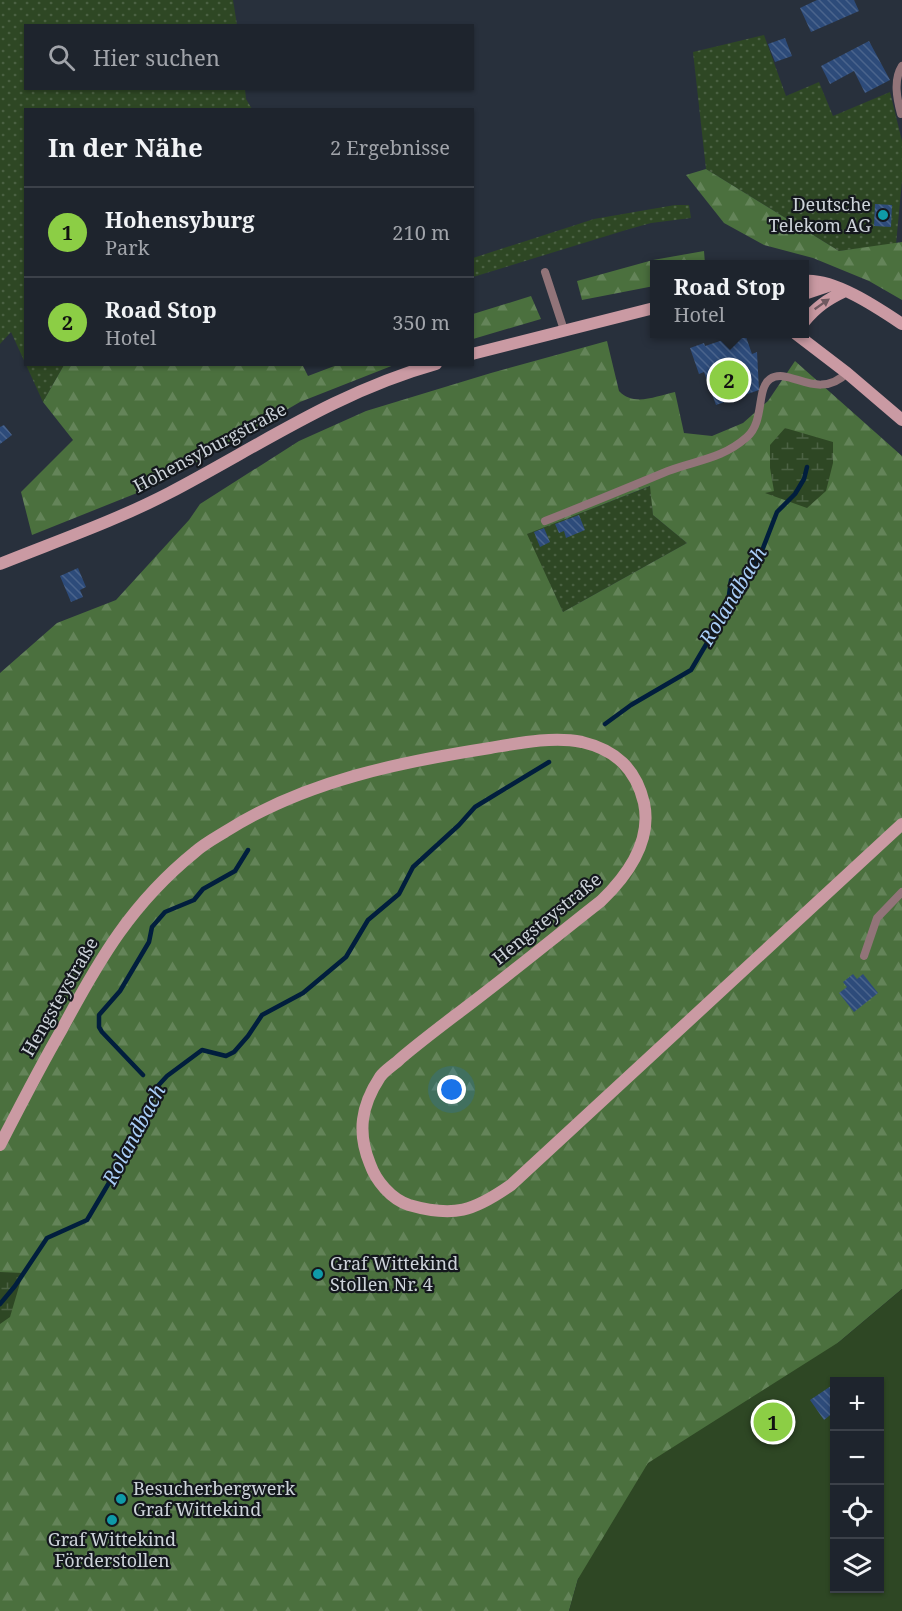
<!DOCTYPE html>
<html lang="de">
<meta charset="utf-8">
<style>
:root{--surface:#1e242d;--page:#2b3039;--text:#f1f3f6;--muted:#a1a4aa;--line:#3c4149;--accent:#8cce45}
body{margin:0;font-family:"Noto Serif",serif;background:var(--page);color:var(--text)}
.controls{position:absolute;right:18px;bottom:18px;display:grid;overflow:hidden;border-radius:0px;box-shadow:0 2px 4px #0004}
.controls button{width:54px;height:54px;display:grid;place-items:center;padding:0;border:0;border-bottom:2px solid var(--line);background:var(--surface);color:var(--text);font:30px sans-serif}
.you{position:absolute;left:452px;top:1090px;width:21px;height:21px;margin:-15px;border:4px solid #fff;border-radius:50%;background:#1a73e8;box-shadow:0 0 0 9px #1a73e833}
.badge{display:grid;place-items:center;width:39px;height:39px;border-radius:50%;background:var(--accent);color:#111;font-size:20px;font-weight:700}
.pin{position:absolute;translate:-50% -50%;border:3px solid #fff;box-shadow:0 2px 6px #0006}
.popup{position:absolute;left:650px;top:260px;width:159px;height:78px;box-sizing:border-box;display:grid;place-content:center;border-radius:0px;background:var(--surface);filter:drop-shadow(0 2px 4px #0005);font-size:20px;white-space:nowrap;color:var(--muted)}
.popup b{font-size:22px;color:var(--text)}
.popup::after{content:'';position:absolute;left:50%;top:100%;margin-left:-12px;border:12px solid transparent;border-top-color:var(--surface)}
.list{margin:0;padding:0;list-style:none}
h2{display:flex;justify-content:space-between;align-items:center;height:78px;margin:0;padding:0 24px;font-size:26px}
h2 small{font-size:20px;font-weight:400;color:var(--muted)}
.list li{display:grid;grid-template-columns:39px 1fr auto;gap:18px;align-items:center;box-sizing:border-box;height:90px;padding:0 24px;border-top:2px solid var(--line)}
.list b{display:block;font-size:22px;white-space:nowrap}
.list p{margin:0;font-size:20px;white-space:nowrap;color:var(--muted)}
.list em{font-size:20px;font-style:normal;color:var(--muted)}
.icon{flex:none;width:33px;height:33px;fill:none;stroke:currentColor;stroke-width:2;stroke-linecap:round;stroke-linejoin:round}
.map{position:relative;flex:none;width:902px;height:1611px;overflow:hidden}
.search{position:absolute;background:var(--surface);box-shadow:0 2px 4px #0004;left:24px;top:24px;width:450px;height:66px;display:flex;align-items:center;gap:15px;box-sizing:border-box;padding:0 21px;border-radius:0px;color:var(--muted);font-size:22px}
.panel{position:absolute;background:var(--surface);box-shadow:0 2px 4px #0004;left:24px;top:108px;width:450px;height:258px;border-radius:0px}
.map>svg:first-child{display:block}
.grass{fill:url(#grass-dots)}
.forest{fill:url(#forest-firs);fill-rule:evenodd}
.wetland{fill:url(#wetland-marsh)}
.park{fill:#2e4724;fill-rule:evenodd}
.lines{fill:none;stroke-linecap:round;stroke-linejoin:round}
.stream{stroke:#011e3d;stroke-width:4.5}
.building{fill:url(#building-back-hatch)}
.lane{stroke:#927479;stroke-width:8}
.secondary{stroke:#ca9aa3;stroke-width:12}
.oneway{fill:#6f5960}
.culture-dot{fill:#0f9aa8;stroke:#14181d;stroke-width:2}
.labels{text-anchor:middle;stroke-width:4.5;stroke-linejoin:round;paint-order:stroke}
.poi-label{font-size:18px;fill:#cdd3da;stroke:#14181d;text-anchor:start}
.street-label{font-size:18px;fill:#cdd3da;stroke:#14181d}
.water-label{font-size:20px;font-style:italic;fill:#a9cdf7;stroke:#14181d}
</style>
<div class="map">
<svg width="902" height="1611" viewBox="0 0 902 1611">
<defs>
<pattern id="grass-dots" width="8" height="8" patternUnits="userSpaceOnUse" patternTransform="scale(1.5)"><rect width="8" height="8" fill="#2e4724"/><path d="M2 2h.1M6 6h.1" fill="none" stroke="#4b6143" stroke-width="1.8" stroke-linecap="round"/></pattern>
<pattern id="forest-firs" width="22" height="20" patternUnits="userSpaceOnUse" patternTransform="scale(1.5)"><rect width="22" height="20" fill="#4b703e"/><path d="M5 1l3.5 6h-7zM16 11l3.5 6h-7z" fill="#648459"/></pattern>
<pattern id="wetland-marsh" width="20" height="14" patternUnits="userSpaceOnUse" patternTransform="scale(1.5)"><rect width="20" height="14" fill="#2e4724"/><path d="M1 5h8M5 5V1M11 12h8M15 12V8" fill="none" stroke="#4b6143"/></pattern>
<pattern id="building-back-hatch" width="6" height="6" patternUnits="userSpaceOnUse" patternTransform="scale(1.5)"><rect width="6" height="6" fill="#2d4b7a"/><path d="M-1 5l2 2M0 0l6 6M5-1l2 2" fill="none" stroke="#4a648c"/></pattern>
</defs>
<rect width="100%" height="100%" fill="#28303c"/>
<path class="grass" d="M0,0H233L237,25L26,26V88L245,89L246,99L252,109L26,110V364L64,365L43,402L11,332L0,344Z
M764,35L786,96L819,82L833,116L890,92L902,141V181L896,244L839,251L706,169L693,52Z
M675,205H689L691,218L651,223L626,230L473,277V258L594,219Z
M651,486L653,515L687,543L563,612L526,534Z"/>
<path class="forest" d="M706,169L839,251L902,242V300L869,281L813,258L764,245L724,223L686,175Z
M704,251L705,264H654V286L582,300L577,281L653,260Z
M531,296L541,319L473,339V314Z
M607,341L619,391C634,407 656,396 675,392L684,433L712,436L743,423L768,401L795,361L902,456V1289L839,1342L578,1579L569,1611H0V673L57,623L116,600L189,520L200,504L299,441L366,411L491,373ZM650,486L653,515L687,543L563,612L527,534Z
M302,364L308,376L337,365H394L300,402L157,485L32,535L21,492L73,440L43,402L64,365Z"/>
<path class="wetland" d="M785,428L833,442V463L826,491L807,508L765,493L774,491L770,468V445Z
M0,1272L23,1273L10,1317L0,1324Z"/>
<path class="park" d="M902,1289V1611H569L578,1579L648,1463L839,1342ZM834,1382H880V1588H834Z"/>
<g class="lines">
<path class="stream" d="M729,595L731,580
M605,724L631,705L691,670L720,621L729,598L758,561L777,512L795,494L804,479L807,467
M143,1075L102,1032L99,1027V1015L120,991L149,942L152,927L165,912L194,900L203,889L235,871L248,850
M0,1304L15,1286L47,1238L87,1220L126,1154L155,1089L167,1076L202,1050L226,1056L234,1052L248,1036L262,1015L303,993L346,957L368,920L399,894L413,867L459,825L475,807L549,762"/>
</g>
<path class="building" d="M817,0H854L859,11L811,32L800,8Z
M785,38L792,56L775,62L768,44Z
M869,41L890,80L865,93L854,71L830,84L821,66Z
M875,204L892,205L891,227L874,226Z
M741,334H745L752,354L757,352L759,390L716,405L704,372L699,374L690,348L704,343L705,346Z
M4,425L12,435L0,444V427Z
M579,515L585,530L566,538L564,531L559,533L555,524Z
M544,528L550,542L540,547L534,532Z
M78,568L86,587L80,590L83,597L71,602L60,576Z
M853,974L857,979L863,974L878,993L854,1012L839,993L847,987L843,982Z
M834,1384V1412L824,1420L810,1400Z"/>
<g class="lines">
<path class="lane" d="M901,114C897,99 893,80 902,66
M545,272L564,330
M545,521C586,505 627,488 668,471C697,460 722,459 747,437C765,421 756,389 770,379C789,366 817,402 847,373
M864,956L877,918L902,892"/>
<path class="secondary" d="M804,281C834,278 878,308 902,324
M804,294L828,286
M804,322C816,307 828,299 845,291
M796,334L847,373L902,420
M472,354L654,308
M0,564C57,541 115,521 169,493C259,446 336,392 436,364
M0,1145C20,1106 40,1067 62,1029C100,958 132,903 195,852C205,843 217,837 228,830C306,781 400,762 490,748C519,743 553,736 582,742C616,750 636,769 644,803C652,841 627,876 601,901C555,937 509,975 461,1011C440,1027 420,1042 400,1059C394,1065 385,1070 380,1077C361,1106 357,1132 370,1164C376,1181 391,1199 409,1205C454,1218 474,1211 511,1185L902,824"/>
</g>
<defs><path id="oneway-solid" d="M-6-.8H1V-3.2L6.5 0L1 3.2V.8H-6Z" transform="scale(1.5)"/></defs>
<use class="oneway" href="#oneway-solid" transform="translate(822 304) rotate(-35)"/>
<g class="culture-dot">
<circle cx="883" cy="215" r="6"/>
<circle cx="318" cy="1274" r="6"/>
<circle cx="121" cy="1499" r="6"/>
<circle cx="112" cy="1520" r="6"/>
</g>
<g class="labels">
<g class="poi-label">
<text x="871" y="211" text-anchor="end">Deutsche<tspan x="871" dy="21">Telekom AG</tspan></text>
<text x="330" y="1270">Graf Wittekind<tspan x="330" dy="21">Stollen Nr. 4</tspan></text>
<text x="133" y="1495">Besucherbergwerk<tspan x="133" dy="21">Graf Wittekind</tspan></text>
<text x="112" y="1546" text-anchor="middle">Graf Wittekind<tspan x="112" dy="21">Förderstollen</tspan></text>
</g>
<g class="street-label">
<text transform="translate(210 448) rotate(-28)" y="6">Hohensyburgstraße</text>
<text transform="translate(547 919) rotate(-39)" y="6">Hengsteystraße</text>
<text transform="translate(60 997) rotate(-60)" y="6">Hengsteystraße</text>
</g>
<g class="water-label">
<text transform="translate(733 596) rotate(-59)" y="7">Rolandbach</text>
<text transform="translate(134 1135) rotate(-62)" y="7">Rolandbach</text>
</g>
</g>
</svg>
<div class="controls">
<button>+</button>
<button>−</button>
<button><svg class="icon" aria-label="locate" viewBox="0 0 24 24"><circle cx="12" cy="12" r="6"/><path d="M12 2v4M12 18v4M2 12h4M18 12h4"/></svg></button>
<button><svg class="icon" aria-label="layers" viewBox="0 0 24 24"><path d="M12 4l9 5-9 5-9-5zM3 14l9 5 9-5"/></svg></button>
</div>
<div class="you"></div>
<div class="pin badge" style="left:773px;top:1422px">1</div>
<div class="pin badge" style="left:729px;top:380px">2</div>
<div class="popup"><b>Road Stop</b>Hotel</div>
<div class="search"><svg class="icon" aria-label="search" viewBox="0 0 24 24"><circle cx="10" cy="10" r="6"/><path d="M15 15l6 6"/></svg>Hier suchen</div>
<section class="panel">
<h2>In der Nähe<small>2 Ergebnisse</small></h2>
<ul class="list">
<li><span class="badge">1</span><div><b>Hohensyburg</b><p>Park</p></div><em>210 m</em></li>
<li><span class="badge">2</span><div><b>Road Stop</b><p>Hotel</p></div><em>350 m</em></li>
</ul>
</section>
</div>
